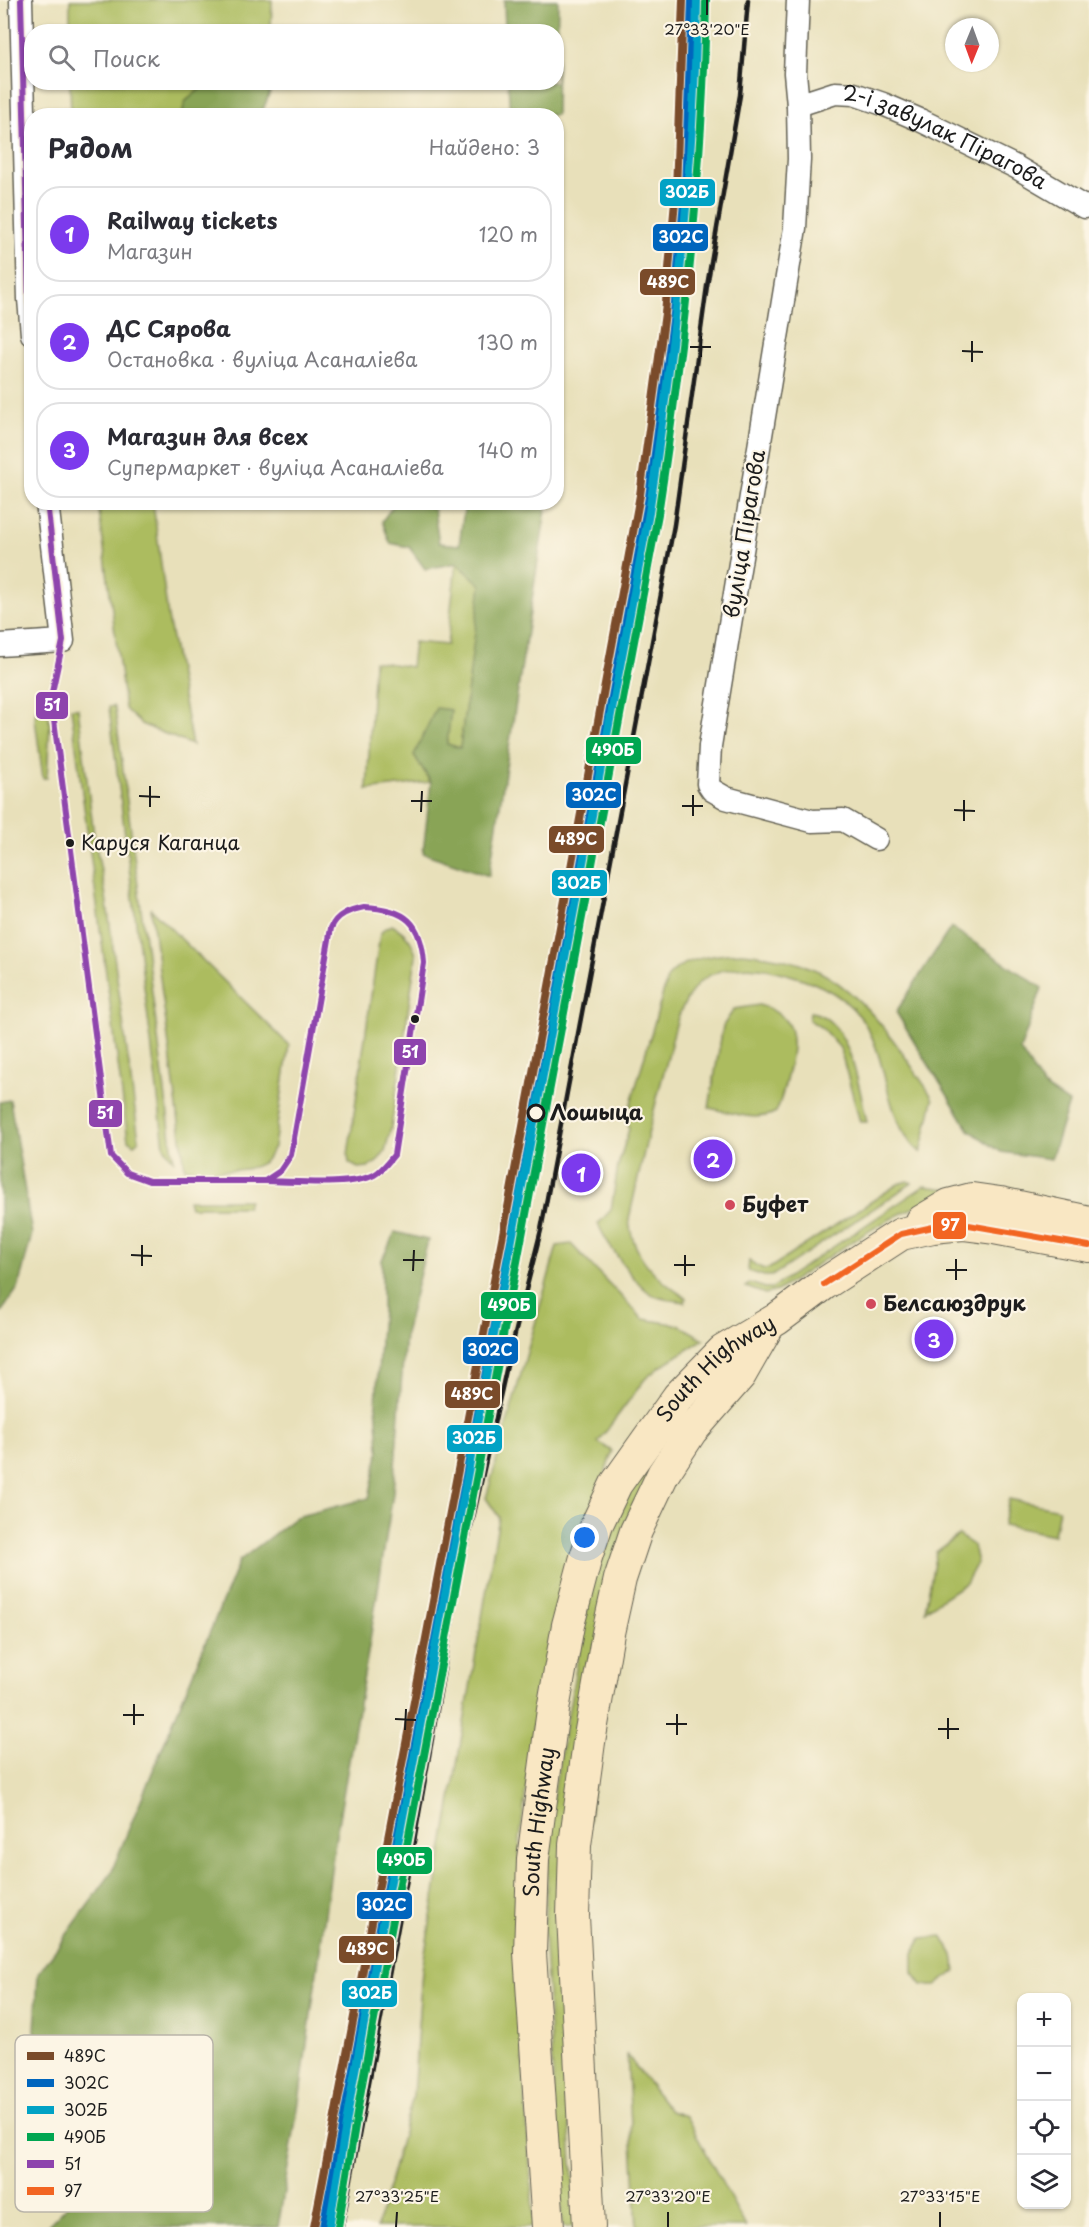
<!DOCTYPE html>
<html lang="ru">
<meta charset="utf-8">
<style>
:root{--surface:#fff;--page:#f7f7f7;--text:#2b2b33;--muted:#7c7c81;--line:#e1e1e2;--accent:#7c3aed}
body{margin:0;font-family:"Playpen Sans",sans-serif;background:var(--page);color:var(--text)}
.controls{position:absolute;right:18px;bottom:18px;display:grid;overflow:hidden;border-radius:12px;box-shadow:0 2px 4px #0004}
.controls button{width:54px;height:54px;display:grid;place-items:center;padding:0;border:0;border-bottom:2px solid var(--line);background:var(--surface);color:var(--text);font:30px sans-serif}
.compass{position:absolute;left:945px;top:18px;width:54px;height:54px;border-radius:50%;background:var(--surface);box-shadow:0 2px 4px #0004;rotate:181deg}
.you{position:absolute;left:585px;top:1538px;width:21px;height:21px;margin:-15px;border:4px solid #fff;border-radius:50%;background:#1a73e8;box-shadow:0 0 0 9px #1a73e833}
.badge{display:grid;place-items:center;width:39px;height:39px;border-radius:50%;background:var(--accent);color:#fff;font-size:20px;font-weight:700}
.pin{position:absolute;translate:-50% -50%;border:3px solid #fff;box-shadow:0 2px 6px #0006}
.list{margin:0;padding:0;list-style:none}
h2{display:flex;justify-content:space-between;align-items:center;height:78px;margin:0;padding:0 24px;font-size:26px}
h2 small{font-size:20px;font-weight:400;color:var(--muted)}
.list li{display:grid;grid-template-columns:39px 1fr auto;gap:18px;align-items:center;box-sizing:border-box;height:96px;margin:0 12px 12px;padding:0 12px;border:2px solid var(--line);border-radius:24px}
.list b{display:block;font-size:22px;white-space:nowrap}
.list p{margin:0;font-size:20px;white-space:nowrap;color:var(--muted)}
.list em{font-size:20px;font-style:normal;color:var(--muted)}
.icon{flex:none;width:33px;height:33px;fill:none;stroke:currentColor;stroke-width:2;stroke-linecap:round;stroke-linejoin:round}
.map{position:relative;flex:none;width:1089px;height:2227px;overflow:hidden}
.search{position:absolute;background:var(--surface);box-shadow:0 2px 4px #0004;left:24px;top:24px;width:540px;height:66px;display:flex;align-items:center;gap:15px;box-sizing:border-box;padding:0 21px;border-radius:24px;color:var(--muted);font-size:22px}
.panel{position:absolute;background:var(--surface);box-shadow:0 2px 4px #0004;left:24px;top:108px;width:540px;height:402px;border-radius:24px}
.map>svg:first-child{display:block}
.green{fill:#acbc5f;stroke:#646c3e;stroke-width:1.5}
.forest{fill:#89a456;stroke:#526039;stroke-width:1.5}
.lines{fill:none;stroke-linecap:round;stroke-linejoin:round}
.street-casing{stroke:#636153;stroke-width:25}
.secondary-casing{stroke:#636153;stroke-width:34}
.street{stroke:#fff;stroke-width:22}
.secondary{stroke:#f9e7c3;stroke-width:32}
.rail{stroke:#1c1c1c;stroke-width:4.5}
.bus-1-casing{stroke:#fcf5e5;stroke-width:10}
.bus-2-casing{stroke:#fcf5e5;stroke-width:10}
.bus-1{stroke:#8e44ad;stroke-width:6}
.bus-2{stroke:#f26522;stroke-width:6}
.rail-1-casing{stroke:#fcf5e5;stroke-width:12}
.rail-2-casing{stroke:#fcf5e5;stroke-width:12}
.rail-3-casing{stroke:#fcf5e5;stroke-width:12}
.rail-4-casing{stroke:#fcf5e5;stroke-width:12}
.rail-1{stroke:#7a4b2a;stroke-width:8}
.rail-2{stroke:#0065bd;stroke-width:8}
.rail-3{stroke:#01a2c5;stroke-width:8}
.rail-4{stroke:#00a651;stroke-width:8}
.ticks{fill:none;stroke:#1c1c1c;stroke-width:2}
.bus-dot{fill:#1c1c1c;stroke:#fcf5e5;stroke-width:2}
.stop-dot{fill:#fcf5e5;stroke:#1c1c1c;stroke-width:3}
.poi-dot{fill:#d1495b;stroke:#fcf5e5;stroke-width:2}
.labels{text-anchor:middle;stroke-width:4.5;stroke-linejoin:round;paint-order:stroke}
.bus-label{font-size:20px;fill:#1c1c1c;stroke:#fcf5e5;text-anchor:start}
.street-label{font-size:21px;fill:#1c1c1c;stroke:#fcf5e5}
.stop-label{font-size:21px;font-weight:bold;fill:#1c1c1c;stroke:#fcf5e5;text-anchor:start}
.poi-label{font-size:21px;font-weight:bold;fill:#1c1c1c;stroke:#fcf5e5;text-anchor:start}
.key{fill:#fcf5e5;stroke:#b9b4a9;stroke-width:1.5}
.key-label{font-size:16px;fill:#1c1c1c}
.ticks-label{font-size:15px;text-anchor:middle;fill:#1c1c1c;stroke:#fcf5e5;stroke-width:4.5;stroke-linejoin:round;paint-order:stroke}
.line-badge{stroke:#fcf5e5;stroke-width:2}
.badge-label{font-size:16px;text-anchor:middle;font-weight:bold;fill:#fff}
</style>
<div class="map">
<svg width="1089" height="2227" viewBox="0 0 1089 2227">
<rect width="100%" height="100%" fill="#fcf5e5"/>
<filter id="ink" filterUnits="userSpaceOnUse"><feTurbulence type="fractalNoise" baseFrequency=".0167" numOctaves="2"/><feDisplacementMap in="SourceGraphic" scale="12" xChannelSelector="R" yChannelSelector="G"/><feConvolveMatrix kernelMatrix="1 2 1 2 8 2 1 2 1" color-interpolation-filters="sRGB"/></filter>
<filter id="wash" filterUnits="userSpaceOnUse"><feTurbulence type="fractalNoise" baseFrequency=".008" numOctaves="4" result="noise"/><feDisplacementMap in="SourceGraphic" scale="24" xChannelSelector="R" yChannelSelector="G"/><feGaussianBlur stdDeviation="1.35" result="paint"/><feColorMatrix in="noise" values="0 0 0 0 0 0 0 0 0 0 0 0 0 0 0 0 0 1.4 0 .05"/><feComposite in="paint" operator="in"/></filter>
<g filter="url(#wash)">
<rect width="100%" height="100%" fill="#e8e0ba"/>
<path class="green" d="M70,0H272L271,31H70Z
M70,83H207L185,102L182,116L71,115Z
M98,503H153L168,617L192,745L141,724L125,709Z
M456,563L482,585L460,748L447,744L414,755L431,782L367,790L374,661L411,667L414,642L447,645Z
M113,706L115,709L174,1161L164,1146L109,707Z
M41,707H47L50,724L47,778H43L35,719L36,709Z
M71,708H78L94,836L106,896L139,1140L134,1144L128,1140Z
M151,909L289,1045L274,1147C271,1151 269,1156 266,1160C249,1176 206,1169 185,1168Z
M392,925C406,933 413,941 416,956L391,1128L385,1151L377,1162L369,1167L358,1168L349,1163L348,1155L380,934L385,928Z
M742,953C764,955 788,959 809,967C854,984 891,1034 916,1073C922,1082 929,1090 933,1100L921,1153C881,1119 891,1059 861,1018C840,990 808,979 775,971C752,965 721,965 701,981C693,988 683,1005 679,1015C673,1032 670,1051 665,1068C651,1118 640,1169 629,1219C632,1257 657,1279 686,1298L685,1302C675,1300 662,1300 653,1295C636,1286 606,1242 598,1224L611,1210L618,1166L629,1129L627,1117L667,979C678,958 720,954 742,953Z
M759,1005C796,1016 796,1038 788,1072C785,1086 782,1099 776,1112C757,1123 730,1112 709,1108L723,1026L734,1009Z
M810,1012C851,1017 859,1090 867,1122H860L840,1048L822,1028L809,1020Z
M908,1181L912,1183L772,1276H764L748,1271L749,1261L764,1269L770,1268L898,1184Z
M924,1186L946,1189L948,1194C886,1214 831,1256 777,1291L765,1294L746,1287L750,1283L765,1288H772Z
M188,1200H249L247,1207H190Z
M571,1244L643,1319L679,1325L704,1339L660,1367L645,1379L598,1442L612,1451L601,1488L577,1534L561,1586L533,1728L520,1840L516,1951L534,2227H377L413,2096L422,1970L499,1517L486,1498L557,1246Z
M726,1366L628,1518L563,2021L576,2227H562L544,1931L552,1803L592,1579L611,1525L643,1465L659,1443Z
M1009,1499L1059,1509L1054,1535L1003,1525Z
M959,1535L973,1545L977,1563L966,1583L925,1610L936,1552Z
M942,1936L953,1955L956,1971L936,1985H922L913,1973V1953L922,1938Z
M627,2055L670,2111L686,2116L746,2227H637Z"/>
<path class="forest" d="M504,0H558L556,115H510L508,83L556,82V32L505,31Z
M207,83H254L270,92L261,115H182L185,102Z
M395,503H424L434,510L439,543L459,545L465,503H547L489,876L423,853L431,782L414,755L436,708L451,710L447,744L460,748L481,585L457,563L425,569L409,547L390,543L382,521Z
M951,927L1042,988L1020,1050L1043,1086L1069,1103L1051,1159L1001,1152L969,1130L896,1012Z
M10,1100L32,1234L18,1288L0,1314V1102Z
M395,1232L428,1240L405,1334L393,1493L369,1647L335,1841L299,2102L278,2227H46L66,2207L77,2142L35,2031L38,1974L110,1875L239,1561L296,1517L369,1498L379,1450L376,1404L382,1309V1260Z"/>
</g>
<g filter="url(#ink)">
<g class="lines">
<defs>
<g id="street">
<path d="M21,0L29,299L32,334"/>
<path d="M798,0L795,73L798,105L799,159L795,228L710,746L708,784L712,790L726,798L812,821L843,820L876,839"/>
<path id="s1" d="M798,105L835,93L854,94L883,104L920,120L1016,167L1084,207L1089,206"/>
<path d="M0,645L63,641L47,502"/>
</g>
<g id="secondary">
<path d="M922,1221L949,1205L972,1199L1000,1203L1089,1222"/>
<path id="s2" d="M548,2227L530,1953L533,1859L553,1710L568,1625L586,1557L597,1524L616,1484L678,1397L723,1351L777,1319L824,1284L901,1234L933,1227L963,1224L994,1228L1089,1246"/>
<path d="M589,2227L573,1916L575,1845L589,1742L608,1633L620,1579L636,1531L663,1474L691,1431L740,1375L768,1326"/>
</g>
</defs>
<use href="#street" class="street-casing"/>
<use href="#secondary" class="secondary-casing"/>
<use href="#street" class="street"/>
<use href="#secondary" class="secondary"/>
<path class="rail" d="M342,2227L415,1836L462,1568L506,1370L541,1230L674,525L707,286L740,95L748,0"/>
<defs>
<path id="bus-1" d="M21,0L29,299L32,328
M47,502L63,641L51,697L111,1156L127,1173L149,1181H265
M364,907C406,909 421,922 424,963L394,1155C388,1162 382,1171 374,1175C350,1187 293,1181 265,1181L280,1171L291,1155L331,928C337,914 350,910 364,907Z"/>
<path id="bus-2" d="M824,1284L901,1234L933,1227L963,1224L1089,1246"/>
</defs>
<use href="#bus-1" class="bus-1-casing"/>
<use href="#bus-2" class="bus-2-casing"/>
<use href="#bus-1" class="bus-1"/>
<use href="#bus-2" class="bus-2"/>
<defs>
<path id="rail-1" d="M314,2227L509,1202L640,495L665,313L676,190L683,0"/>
<path id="rail-2" d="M323,2227L518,1204L649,497L674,314L685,191L692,0"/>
<path id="rail-3" d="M329,2227L353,2082L649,513C675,343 694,173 697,0"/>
<path id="rail-4" d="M338,2227L362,2084L658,514C684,344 703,173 706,0"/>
</defs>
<use href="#rail-1" class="rail-1-casing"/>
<use href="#rail-2" class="rail-2-casing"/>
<use href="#rail-3" class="rail-3-casing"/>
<use href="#rail-4" class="rail-4-casing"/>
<use href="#rail-1" class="rail-1"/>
<use href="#rail-2" class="rail-2"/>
<use href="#rail-3" class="rail-3"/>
<use href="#rail-4" class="rail-4"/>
</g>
</g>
<path class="ticks" d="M707,15V0M690,347H711M962,351L983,352M701,357V336M972,362V341M139,796L160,797M411,801H432M682,806H703M150,807V786M954,810L975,811M421,812L422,791M693,816V795M964,821V800M131,1255L152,1256M403,1260H424M674,1265H695M142,1266V1245M946,1270H967M413,1271L414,1250M685,1276V1255M956,1280V1259M123,1715H144M395,1719L416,1720M666,1724H687M134,1725V1704M938,1729H959M405,1730L406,1709M677,1735V1714M948,1739V1718M396,2227L397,2212M668,2227V2212M940,2227V2212"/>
<g class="bus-dot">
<circle cx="70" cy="843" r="5"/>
<circle cx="415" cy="1019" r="5"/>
</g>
<circle class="stop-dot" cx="536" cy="1113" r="8"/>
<g class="poi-dot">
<circle cx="730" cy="1205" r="6"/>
<circle cx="871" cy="1304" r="6"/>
</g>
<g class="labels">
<g class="bus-label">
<text x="81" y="850">Каруся Каганца</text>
</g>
<g class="street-label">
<text dy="7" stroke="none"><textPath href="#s1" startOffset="158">2-і завулак Пірагова</textPath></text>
<text transform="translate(745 534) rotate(-81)" y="7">вуліца Пірагова</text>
<text dy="7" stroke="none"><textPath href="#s2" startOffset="909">South Highway</textPath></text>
<text dy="7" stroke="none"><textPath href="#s2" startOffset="406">South Highway</textPath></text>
</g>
<g class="stop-label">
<text x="550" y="1120">Лошыца</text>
</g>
<g class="poi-label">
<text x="742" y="1212">Буфет</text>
<text x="883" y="1311">Белсаюздрук</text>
</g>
</g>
<rect x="15" y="2035" width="198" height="177" rx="9" class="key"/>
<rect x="27" y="2052" width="27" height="8" fill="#7a4b2a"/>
<rect x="27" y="2079" width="27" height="8" fill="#0065bd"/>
<rect x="27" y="2106" width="27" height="8" fill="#01a2c5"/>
<rect x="27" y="2133" width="27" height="8" fill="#00a651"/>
<rect x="27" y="2160" width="27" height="8" fill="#8e44ad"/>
<rect x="27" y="2187" width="27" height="8" fill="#f26522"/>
<g class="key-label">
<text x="64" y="2062">489С</text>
<text x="64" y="2089">302С</text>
<text x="64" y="2116">302Б</text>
<text x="64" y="2143">490Б</text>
<text x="64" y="2170">51</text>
<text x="64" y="2197">97</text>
</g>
<g class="ticks-label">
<text x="707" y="35">27°33'20"E</text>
<text x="397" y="2202">27°33'25"E</text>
<text x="668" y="2202">27°33'20"E</text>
<text x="940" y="2202">27°33'15"E</text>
</g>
<g class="line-badge">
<rect x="659" y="178" width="57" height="29" rx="6" fill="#01a2c5"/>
<rect x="652" y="223" width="57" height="29" rx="6" fill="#0065bd"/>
<rect x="639" y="268" width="57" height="28" rx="6" fill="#7a4b2a"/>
<rect x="35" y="691" width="34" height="29" rx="6" fill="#8e44ad"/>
<rect x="585" y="736" width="57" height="29" rx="6" fill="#00a651"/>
<rect x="565" y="781" width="57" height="28" rx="6" fill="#0065bd"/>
<rect x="548" y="825" width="57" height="29" rx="6" fill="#7a4b2a"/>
<rect x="551" y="869" width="57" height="28" rx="6" fill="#01a2c5"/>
<rect x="393" y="1038" width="34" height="28" rx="6" fill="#8e44ad"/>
<rect x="88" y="1099" width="35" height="29" rx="6" fill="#8e44ad"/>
<rect x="932" y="1211" width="35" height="29" rx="6" fill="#f26522"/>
<rect x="480" y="1291" width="57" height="29" rx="6" fill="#00a651"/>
<rect x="462" y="1336" width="57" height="29" rx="6" fill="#0065bd"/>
<rect x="444" y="1380" width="57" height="29" rx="6" fill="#7a4b2a"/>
<rect x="446" y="1424" width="57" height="29" rx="6" fill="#01a2c5"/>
<rect x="376" y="1846" width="57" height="29" rx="6" fill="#00a651"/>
<rect x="356" y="1891" width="57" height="29" rx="6" fill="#0065bd"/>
<rect x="338" y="1935" width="57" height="29" rx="6" fill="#7a4b2a"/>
<rect x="341" y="1979" width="57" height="29" rx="6" fill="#01a2c5"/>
</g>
<g class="badge-label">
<text x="687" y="198">302Б</text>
<text x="681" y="243">302С</text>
<text x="668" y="288">489С</text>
<text x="52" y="711">51</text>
<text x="613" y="756">490Б</text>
<text x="594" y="801">302С</text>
<text x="576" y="845">489С</text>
<text x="579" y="889">302Б</text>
<text x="410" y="1058">51</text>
<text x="105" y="1119">51</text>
<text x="950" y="1231">97</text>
<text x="509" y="1311">490Б</text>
<text x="490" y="1356">302С</text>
<text x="472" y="1400">489С</text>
<text x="474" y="1444">302Б</text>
<text x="404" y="1866">490Б</text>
<text x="384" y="1911">302С</text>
<text x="367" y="1955">489С</text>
<text x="370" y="1999">302Б</text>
</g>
</svg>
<div class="controls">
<button>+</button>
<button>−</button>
<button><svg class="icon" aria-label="locate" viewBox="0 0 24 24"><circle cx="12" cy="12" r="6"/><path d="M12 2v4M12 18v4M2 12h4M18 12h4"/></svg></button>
<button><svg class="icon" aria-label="layers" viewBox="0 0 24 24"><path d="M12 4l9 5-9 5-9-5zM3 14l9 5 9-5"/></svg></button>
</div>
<svg class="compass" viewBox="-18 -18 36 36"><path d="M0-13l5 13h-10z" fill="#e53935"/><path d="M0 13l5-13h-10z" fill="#7c7c81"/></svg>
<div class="you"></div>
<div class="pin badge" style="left:581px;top:1173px">1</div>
<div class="pin badge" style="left:713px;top:1159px">2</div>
<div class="pin badge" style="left:934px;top:1339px">3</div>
<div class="search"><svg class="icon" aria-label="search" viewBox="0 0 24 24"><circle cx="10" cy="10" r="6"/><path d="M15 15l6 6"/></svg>Поиск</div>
<section class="panel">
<h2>Рядом<small>Найдено: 3</small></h2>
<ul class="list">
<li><span class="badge">1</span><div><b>Railway tickets</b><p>Магазин</p></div><em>120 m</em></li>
<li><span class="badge">2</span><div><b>ДС Сярова</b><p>Остановка · вуліца Асаналіева</p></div><em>130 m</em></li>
<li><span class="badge">3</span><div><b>Магазин для всех</b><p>Супермаркет · вуліца Асаналіева</p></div><em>140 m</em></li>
</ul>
</section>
</div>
